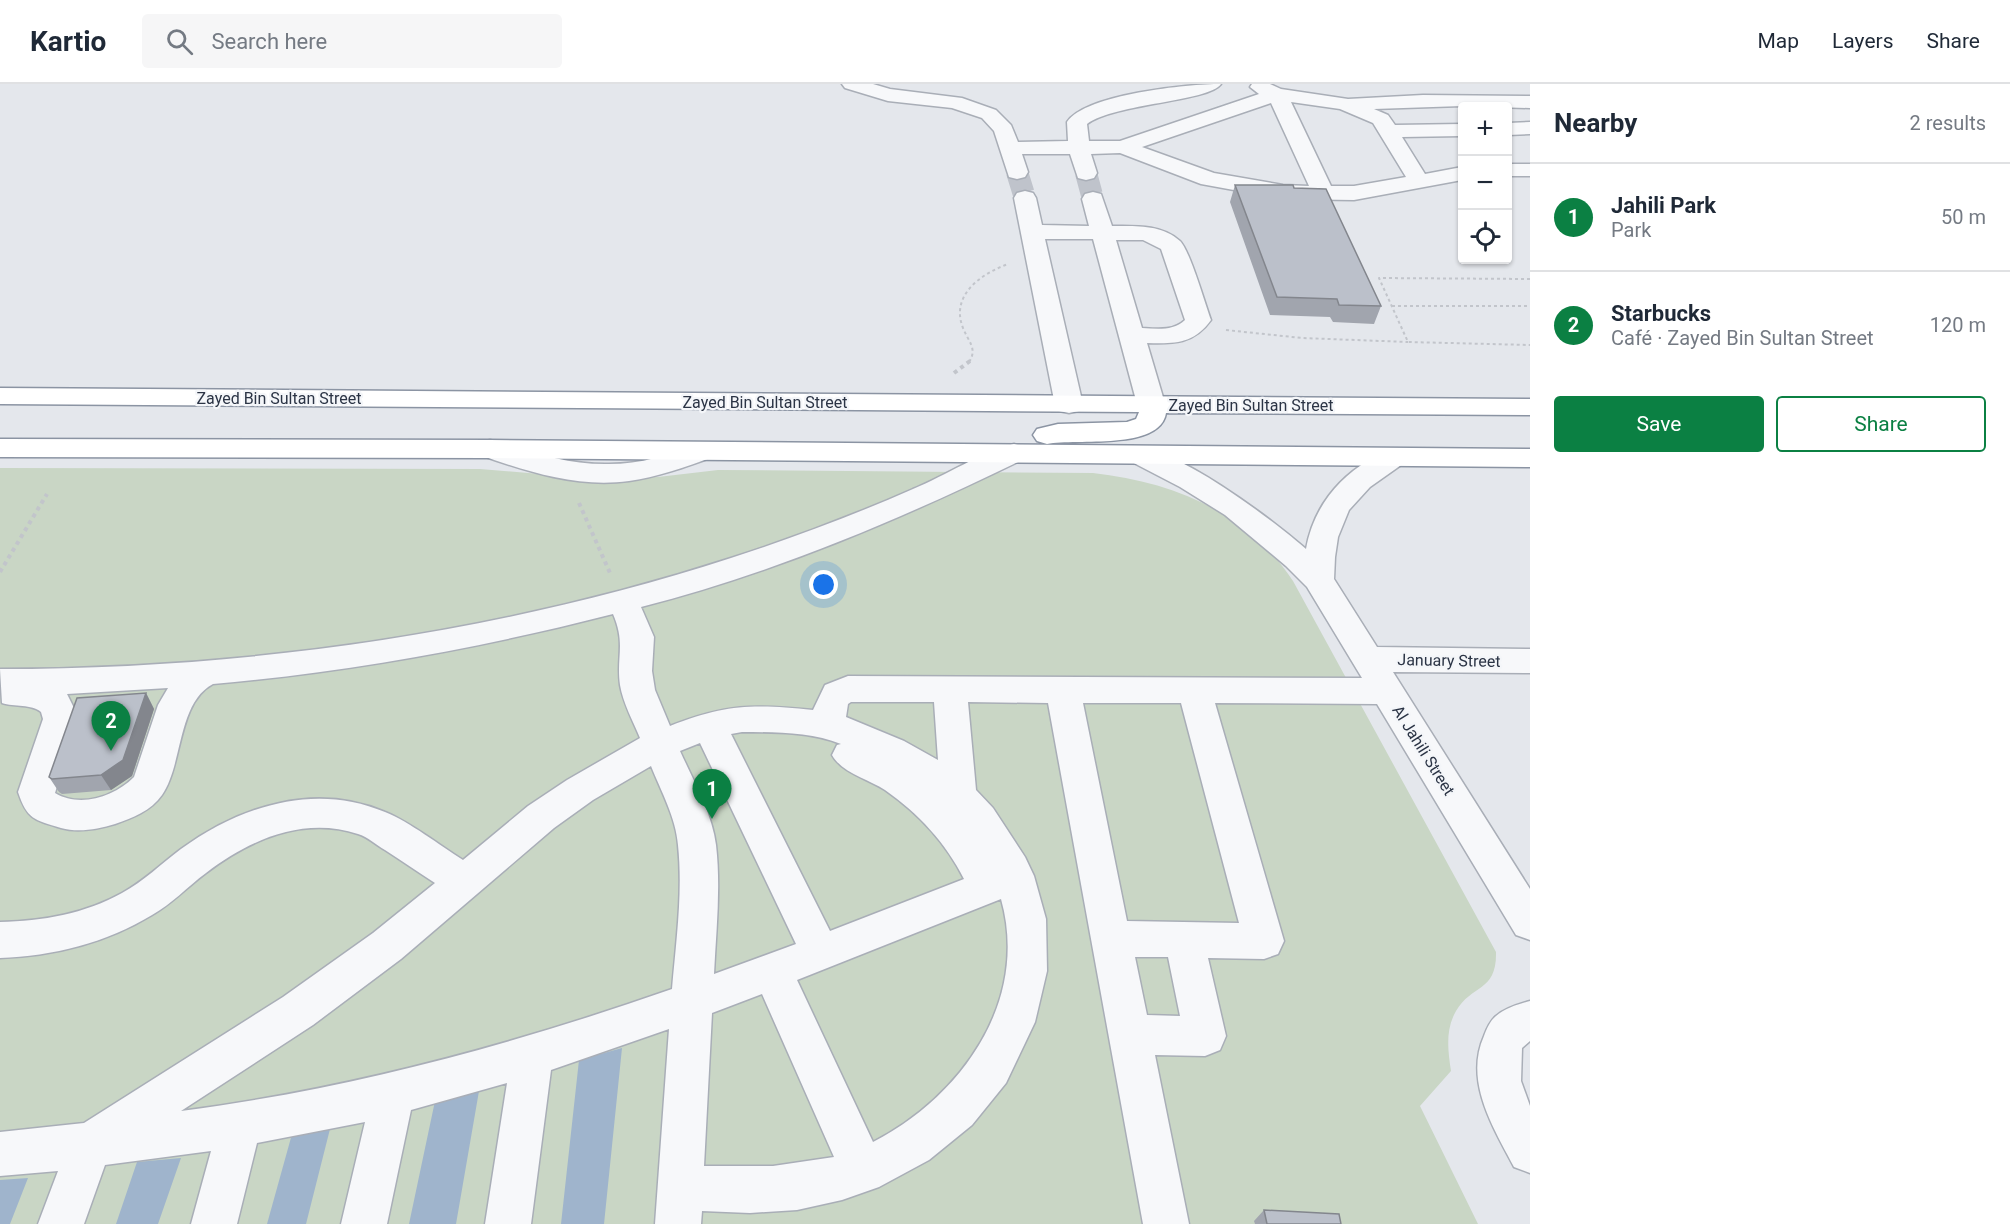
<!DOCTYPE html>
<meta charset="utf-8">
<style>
:root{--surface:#fff;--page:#f6f6f7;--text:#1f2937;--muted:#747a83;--line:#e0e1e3;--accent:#0b8043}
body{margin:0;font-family:Roboto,sans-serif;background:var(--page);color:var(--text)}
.controls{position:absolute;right:18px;top:18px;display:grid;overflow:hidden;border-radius:6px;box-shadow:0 2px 4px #0004}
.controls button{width:54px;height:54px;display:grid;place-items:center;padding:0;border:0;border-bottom:2px solid var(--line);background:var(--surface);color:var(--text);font:30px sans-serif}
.you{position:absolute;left:824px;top:501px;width:21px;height:21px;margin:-15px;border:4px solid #fff;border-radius:50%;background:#1a73e8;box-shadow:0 0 0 9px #1a73e833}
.badge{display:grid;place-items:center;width:39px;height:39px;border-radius:50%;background:var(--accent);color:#fff;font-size:20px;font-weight:700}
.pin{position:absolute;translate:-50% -50px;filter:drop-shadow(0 2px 3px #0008)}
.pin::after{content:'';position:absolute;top:32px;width:21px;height:18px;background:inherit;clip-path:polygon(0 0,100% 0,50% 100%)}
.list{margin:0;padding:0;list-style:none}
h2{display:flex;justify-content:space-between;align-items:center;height:78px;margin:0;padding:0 24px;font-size:26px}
h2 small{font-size:20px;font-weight:400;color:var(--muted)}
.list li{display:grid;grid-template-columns:39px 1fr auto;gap:18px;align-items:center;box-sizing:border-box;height:108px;padding:0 24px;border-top:2px solid var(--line)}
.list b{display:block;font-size:22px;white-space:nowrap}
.list p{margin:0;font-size:20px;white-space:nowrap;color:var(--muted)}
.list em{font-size:20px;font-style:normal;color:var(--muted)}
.actions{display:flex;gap:12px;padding:18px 24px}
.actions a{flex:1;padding:14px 0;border:2px solid var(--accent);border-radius:6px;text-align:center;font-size:21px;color:var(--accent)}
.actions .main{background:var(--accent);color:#fff}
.icon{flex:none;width:33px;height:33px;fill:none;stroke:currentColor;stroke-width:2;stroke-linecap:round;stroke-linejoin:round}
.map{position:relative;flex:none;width:1530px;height:1140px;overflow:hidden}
header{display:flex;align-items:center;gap:36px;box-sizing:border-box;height:84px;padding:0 30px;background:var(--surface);border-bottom:2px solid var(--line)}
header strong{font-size:28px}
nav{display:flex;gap:33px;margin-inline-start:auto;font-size:21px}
.search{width:420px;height:54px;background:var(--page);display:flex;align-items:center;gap:15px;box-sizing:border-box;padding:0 21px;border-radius:6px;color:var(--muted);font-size:22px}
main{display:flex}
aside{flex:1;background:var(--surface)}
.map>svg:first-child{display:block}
.green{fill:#c9d6c5}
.water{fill:#9fb4cc}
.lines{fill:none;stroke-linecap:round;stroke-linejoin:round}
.minor-tunnel{stroke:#bfc3cb;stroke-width:22;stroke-dasharray:22 11;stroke-linecap:butt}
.minor-casing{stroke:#a9aeb7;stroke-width:3}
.highway-casing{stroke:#8b94a3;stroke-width:3}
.path-far1{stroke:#c2c5cb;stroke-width:2;stroke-dasharray:3 3;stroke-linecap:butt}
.path{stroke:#c2c5cb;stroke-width:4;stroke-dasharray:4 4;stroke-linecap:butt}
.minor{fill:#f7f8fa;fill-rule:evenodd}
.highway{fill:#fff;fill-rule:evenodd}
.wall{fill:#a1a5ae}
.shaded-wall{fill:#83868d}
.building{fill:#bbc0ca;stroke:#83868d;stroke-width:1.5}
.labels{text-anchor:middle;stroke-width:4.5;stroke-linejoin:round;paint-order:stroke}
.street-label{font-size:16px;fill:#2b3445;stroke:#f4f6f9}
</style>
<header>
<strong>Kartio</strong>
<div class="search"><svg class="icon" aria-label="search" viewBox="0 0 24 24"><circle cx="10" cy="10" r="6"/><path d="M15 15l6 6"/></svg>Search here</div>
<nav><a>Map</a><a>Layers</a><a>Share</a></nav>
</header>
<main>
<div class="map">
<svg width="1530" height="1140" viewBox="0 0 1530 1140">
<rect width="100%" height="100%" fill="#e4e7ec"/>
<path class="green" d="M0,384L480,385L598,395L658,393L718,386L1093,389C1173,398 1248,428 1293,497L1496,868C1497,908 1472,900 1456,927C1445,946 1448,967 1451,987L1420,1022L1478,1140H0Z"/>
<path class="water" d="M622,964L604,1140H561L579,976Z
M479,1007L456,1140H409L435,1017Z
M331,1041L306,1140H267L292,1050Z
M181,1074L158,1140H116L137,1078Z
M28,1094L10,1140H0V1096Z"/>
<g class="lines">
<path class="minor-tunnel" d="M1017,88L1025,114
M1086,89L1093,115"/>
<defs>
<path id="minor" d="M842,0H873L890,5L962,14L996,26L1011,41L1018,58L1068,57L1067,38C1086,10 1188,0 1221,0C1208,18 1116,19 1087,40L1089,57H1120L1259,10L1250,3L1252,0H1270L1281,5L1348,15L1423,11L1530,12V24L1462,22L1374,25L1388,31L1395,41L1462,40V52L1402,53L1425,90L1462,83V96L1354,116L1283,115L1201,100L1120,69L1091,70L1097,89L1094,94L1086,96L1078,94L1070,70H1022L1028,88L1025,93L1017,95L1009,93L994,47L982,34L952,24L888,17L845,4ZM1291,18L1340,25L1373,39L1406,93L1354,102H1331ZM1271,19L1309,102L1283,101L1214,89L1142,63Z
M1530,38V50L1508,51V39Z
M1508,80H1530V92H1508Z
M1025,107L1033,109L1036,114L1042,141L1089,142L1082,115L1085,110L1093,108L1101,110L1112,142C1134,142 1162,140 1180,157C1190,167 1205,220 1211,236C1194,260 1174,260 1147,259L1165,320L1161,326L1151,328L1141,326L1137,320L1093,155H1045L1083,321L1079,327L1069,329L1059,327L1055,321L1014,114L1017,109ZM1116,156H1143L1161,165L1185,236C1173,247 1158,245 1142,244Z
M490,356C530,367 567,381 609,380C624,380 640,378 655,374C674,368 694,356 713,361L717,367L713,373C685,383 658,393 629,397C578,404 528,388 480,371L476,365L480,359Z
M1014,360L1024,363L1028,369L1024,375C901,435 774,489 641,523L654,553L652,587L655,606L670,642C726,620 753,620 813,626L825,601L848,592L1362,594L1307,503L1286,482L1225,431L1180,403L1130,377L1126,371L1130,365C1168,355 1276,439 1306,465C1313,426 1336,396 1369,376C1382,368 1390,363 1404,367L1408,373L1404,379L1370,403L1349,426L1338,453L1335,473L1334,495L1377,563L1530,565V589L1393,588L1530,805V856L1516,851L1377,620L1215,619L1284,857L1278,870L1264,875L1208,874L1226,952L1220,966L1205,972L1155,971L1189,1140H1143L1048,619L968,618L976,706L993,724L1025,773L1034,792L1046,835L1047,887L1035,938L1006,999L972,1041L929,1076L879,1103L842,1116L797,1126L750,1129L702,1127L701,1140H655L669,945L551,986L531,1140H485L507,999L411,1026L387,1140H341L365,1038L257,1059L237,1140H191L211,1067L105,1081L84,1140H38L58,1087L0,1092V1048L84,1039L283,913L373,849L435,799C418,788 402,777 385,766C376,761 368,753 358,750C303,732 249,756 206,789C187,803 172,820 152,831C106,859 53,872 0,874V838C43,837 84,830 122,809C144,797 161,780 181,765C240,722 315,698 385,728C410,738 439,761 463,776L528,722L567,696L640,654C633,637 623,619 620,601C616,573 626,560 613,530C481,564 348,588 213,600C177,619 183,681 162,711C151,727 132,734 115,740C98,745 79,749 61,744C34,736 27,735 18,708L43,635L41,628C32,620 14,623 2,619L0,585C245,585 497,550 731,474C793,454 854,431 913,405C947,391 979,369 1014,360ZM168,604L158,621L134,693C114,713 80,724 55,709L77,635L75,626L67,610ZM851,618H934L938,676L904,657L846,633L848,620ZM1083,619H1181L1239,839L1127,837ZM742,648C774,648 811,648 841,660L837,661L832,671C842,689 868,695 885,706C918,729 946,759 964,795L830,847L731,650ZM700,659L796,860L714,890C716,848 721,804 716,761C712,729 693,696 680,667ZM651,682C661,707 676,734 678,761C683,809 676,858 672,905C512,961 350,1005 181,1027L313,941L401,875L554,744L593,716ZM1001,815C1030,917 961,1013 873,1058L797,896ZM1135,873H1168L1180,932L1147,931ZM762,910L834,1073L773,1082H704L712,929Z
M1530,917V957L1522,964L1521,997L1530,1022V1089L1514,1083C1493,1043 1464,997 1484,952C1487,944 1490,937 1496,932C1505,924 1519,920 1530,917Z"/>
<path id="highway" d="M0,304L1530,315V331L1166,329C1160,367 1077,354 1047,360L1037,357L1033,351L1037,345L1058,340L1127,338L1136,335L1139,328L0,320Z
M0,355L490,356L1530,365V383L490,374L0,373Z"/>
</defs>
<use href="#minor" class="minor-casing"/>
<use href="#highway" class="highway-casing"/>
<path class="path-far1" d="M1530,195L1379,194L1408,258L1530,261
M1392,222H1530
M1226,246L1302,254L1408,258
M969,278C978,265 968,257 963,244C950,211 981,190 1008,180"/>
<path class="path" d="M954,289L970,277
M579,419L610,489
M0,488L47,410"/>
<use href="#minor" class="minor"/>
<use href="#highway" class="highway"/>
</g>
<path class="wall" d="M1235,101L1294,104L1381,222L1374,240L1333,238L1330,233L1270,231L1230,118Z
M146,609L154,625L132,692L111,706L62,710L59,708L49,693Z
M1264,1126L1341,1140H1255L1254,1137Z"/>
<path class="shaded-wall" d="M146,609L154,625L132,692L111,706L101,691Z"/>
<path class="building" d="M1235,101H1293L1294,104L1326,105L1381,222L1339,221L1337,215L1277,213Z
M146,609L123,676L101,691L52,695L49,693L77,614Z
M1264,1126L1339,1130L1341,1140H1267Z"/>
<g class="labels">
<g class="street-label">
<text x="279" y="320">Zayed Bin Sultan Street</text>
<text x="765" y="324">Zayed Bin Sultan Street</text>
<text x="1251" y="327">Zayed Bin Sultan Street</text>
<text transform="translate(1449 576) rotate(1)" y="6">January Street</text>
<text transform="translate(1424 666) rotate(58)" y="6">Al Jahili Street</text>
</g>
</g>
</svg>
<div class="controls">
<button>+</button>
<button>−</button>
<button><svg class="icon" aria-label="locate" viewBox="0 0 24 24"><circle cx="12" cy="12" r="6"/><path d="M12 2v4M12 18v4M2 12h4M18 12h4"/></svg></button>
</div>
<div class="you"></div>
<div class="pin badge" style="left:712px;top:735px">1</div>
<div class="pin badge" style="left:111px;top:667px">2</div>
</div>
<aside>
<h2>Nearby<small>2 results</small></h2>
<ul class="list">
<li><span class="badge">1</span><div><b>Jahili Park</b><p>Park</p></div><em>50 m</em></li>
<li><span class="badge">2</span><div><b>Starbucks</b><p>Café · Zayed Bin Sultan Street</p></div><em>120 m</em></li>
</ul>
<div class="actions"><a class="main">Save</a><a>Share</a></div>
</aside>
</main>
